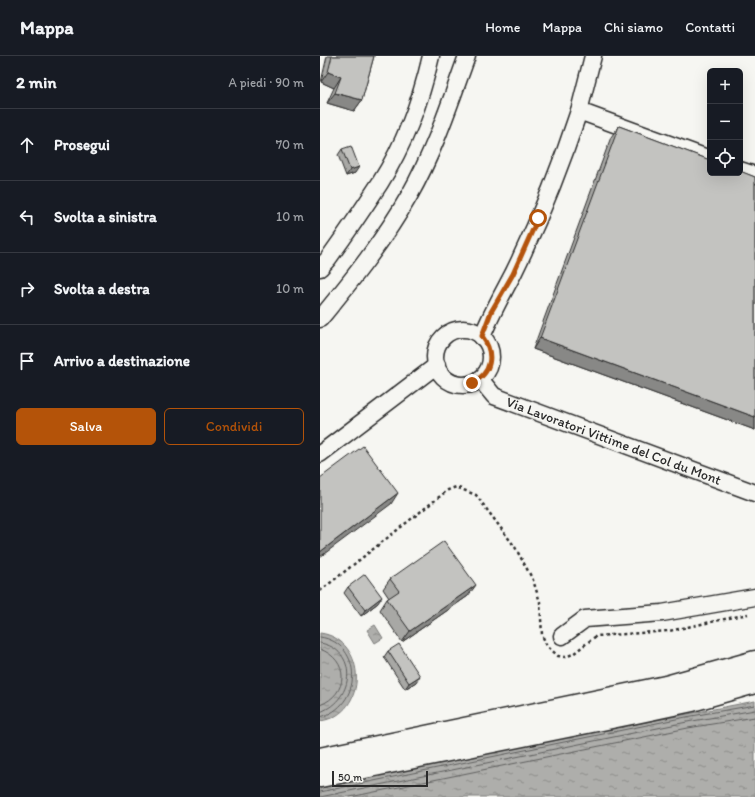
<!DOCTYPE html>
<html lang="it">
<meta charset="utf-8">
<style>
:root{--surface:#171b24;--page:#242831;--text:#f1f3f6;--muted:#9ea1a6;--line:#363941;--accent:#b45309}
body{margin:0;font-family:Itim,sans-serif;background:var(--page);color:var(--text)}
.controls{position:absolute;right:12px;top:12px;display:grid;overflow:hidden;border-radius:6px;box-shadow:0 4px 16px #0002}
.controls button{width:36px;height:36px;display:grid;place-items:center;padding:0;border:0;border-bottom:1px solid var(--line);background:var(--surface);color:var(--text);font:20px sans-serif}
.scale{position:absolute;left:12px;bottom:10px;width:96px;box-sizing:border-box;padding-left:4px;border:2px solid #2b2b2b;border-top:0;font-size:11px;line-height:14px;white-space:nowrap;color:#2b2b2b;-webkit-text-stroke:3px #f6f6f2;paint-order:stroke}
.stop{position:absolute;width:12px;height:12px;margin:-9px;border:3px solid #b45309;border-radius:50%;background:#fff}
.stop.end{background:#b45309;border-color:#fff;box-shadow:0 1px 4px #0008}
.list{margin:0;padding:0;list-style:none}
h2{display:flex;justify-content:space-between;align-items:center;height:52px;margin:0;padding:0 16px;font-size:17px}
h2 small{font-size:13px;font-weight:400;color:var(--muted)}
.list li{display:grid;grid-template-columns:26px 1fr auto;gap:12px;align-items:center;box-sizing:border-box;height:72px;padding:0 16px;border-top:1px solid var(--line)}
.list b{display:block;font-size:15px;white-space:nowrap}
.list em{font-size:13px;font-style:normal;color:var(--muted)}
.actions{display:flex;gap:8px;padding:12px 16px}
.actions a{flex:1;padding:9px 0;border:1px solid var(--accent);border-radius:6px;text-align:center;font-size:14px;color:var(--accent)}
.actions .main{background:var(--accent);color:#fff}
.icon{flex:none;width:22px;height:22px;fill:none;stroke:currentColor;stroke-width:2;stroke-linecap:round;stroke-linejoin:round}
.map{position:relative;flex:none;width:435px;height:741px;overflow:hidden}
header{display:flex;align-items:center;gap:24px;box-sizing:border-box;height:56px;padding:0 20px;background:var(--surface);border-bottom:1px solid var(--line)}
header strong{font-size:19px}
nav{display:flex;gap:22px;margin-inline-start:auto;font-size:14px}
main{display:flex}
aside{flex:1;background:var(--surface)}
.map>svg:first-child{display:block}
.water{fill:url(#water-ripples);stroke:#7a7a78}
.lines{fill:none;stroke-linecap:round;stroke-linejoin:round}
.shore{stroke:#5f5f5e;stroke-width:1}
.minor-casing{stroke:#2b2b2b;stroke-width:19}
.highway-casing{stroke:#2b2b2b;stroke-width:25}
.path{stroke:#2b2b2b;stroke-width:2.5;stroke-dasharray:3 3;stroke-linecap:butt}
.minor{stroke:#f6f6f2;stroke-width:16}
.highway{stroke:#f6f6f2;stroke-width:22}
.wall{fill:#a8a8a5;stroke:#2b2b2b}
.shaded-wall{fill:#888886;stroke:#2b2b2b}
.building{fill:#c3c3c0;stroke:#2b2b2b}
.route{stroke:#b45309;stroke-width:5}
.labels{text-anchor:middle;stroke-width:3;stroke-linejoin:round;paint-order:stroke}
.street-label{font-size:14px;fill:#2b2b2b;stroke:#f6f6f2}
</style>
<header>
<strong>Mappa</strong>
<nav><a>Home</a><a>Mappa</a><a>Chi siamo</a><a>Contatti</a></nav>
</header>
<main>
<aside>
<h2>2 min<small>A piedi · 90 m</small></h2>
<ul class="list">
<li><svg class="icon" aria-label="ahead" viewBox="0 0 24 24"><path d="M12 20V5M6 11l6-6 6 6"/></svg><div><b>Prosegui</b></div><em>70 m</em></li>
<li><svg class="icon" aria-label="left" viewBox="0 0 24 24"><path d="M17 20v-9H6M10 6l-5 5 5 5"/></svg><div><b>Svolta a sinistra</b></div><em>10 m</em></li>
<li><svg class="icon" aria-label="right" viewBox="0 0 24 24"><path d="M7 20v-9h11M14 6l5 5-5 5"/></svg><div><b>Svolta a destra</b></div><em>10 m</em></li>
<li><svg class="icon" aria-label="arrive" viewBox="0 0 24 24"><path d="M6 21V4h12l-3 4 3 4H6"/></svg><div><b>Arrivo a destinazione</b></div></li>
</ul>
<div class="actions"><a class="main">Salva</a><a>Condividi</a></div>
</aside>
<div class="map">
<svg width="435" height="741" viewBox="0 0 435 741">
<defs>
<pattern id="water-ripples" width="26" height="14" patternUnits="userSpaceOnUse"><rect width="26" height="14" fill="#aeaeab"/><path d="M2 4q2-2 4 0t4 0M15 11q2-2 4 0t4 0" fill="none" stroke="#8e8e8b"/></pattern>
</defs>
<rect width="100%" height="100%" fill="#f6f6f2"/>
<filter id="ink" filterUnits="userSpaceOnUse"><feTurbulence type="fractalNoise" baseFrequency=".025" numOctaves="2"/><feDisplacementMap in="SourceGraphic" scale="8" xChannelSelector="R" yChannelSelector="G"/><feConvolveMatrix kernelMatrix="1 2 1 2 8 2 1 2 1" color-interpolation-filters="sRGB"/></filter>
<g filter="url(#ink)">
<path class="water" d="M55,569L63,582L55,587L47,574Z
M0,577C48,583 49,659 0,665Z
M435,645V741H0V732L197,691Z"/>
<g class="lines">
<path class="shore" d="M0,581C44,587 43,651 0,661
M0,587C38,593 36,643 0,656
M0,593C30,604 29,638 0,649
M0,736L366,661L435,649
M0,741L367,666L435,654
M30,741L368,672L435,661"/>
<defs>
<g id="minor">
<path d="M259,55L273,0"/>
<path d="M420,114L435,119"/>
<path d="M0,212L8,203C26,178 43,153 60,127C84,89 101,44 111,0"/>
<path d="M0,263C32,224 64,184 89,140C114,96 130,47 147,0"/>
<circle cx="143" cy="301" r="28"/>
<path d="M162,281C171,258 182,239 193,218C219,165 241,110 259,55L390,103"/>
<path id="s1" d="M160,323L174,340L435,437"/>
<path d="M0,398L117,309"/>
<path d="M242,580L265,563L342,557L435,541"/>
</g>
<path id="highway" d="M0,703L346,631L435,606
M0,720L311,657L372,644L435,626"/>
</defs>
<use href="#minor" class="minor-casing"/>
<use href="#highway" class="highway-casing"/>
<path class="path" d="M0,535L128,434L136,431L156,439L195,491L213,524L220,546L222,579L227,590L238,600L245,601L253,598L276,580L349,575L428,558"/>
<use href="#minor" class="minor"/>
<use href="#highway" class="highway"/>
</g>
<path class="wall" d="M7,0H54L42,44L34,55L7,47L14,32L1,26Z
M299,70L435,121V374L213,293L291,81Z
M22,93L35,117L26,120L18,99Z
M70,523L148,540L82,586L60,554L67,543L69,542L63,533Z
M28,531L58,547L41,560L24,537Z
M68,595L96,626L85,633L64,601Z"/>
<path class="shaded-wall" d="M8,16L21,21L14,32L1,26Z
M15,37L42,44L34,55L7,47Z
M39,111L35,117L26,120L30,114Z
M220,282L435,361V374L213,293Z
M78,437L71,448L0,501V496Z
M156,529L148,540L82,586L90,575Z
M62,541L58,547L41,560L45,554Z
M100,620L96,626L85,633L89,627Z"/>
<path class="building" d="M12,0H54L42,44L15,37L21,21L8,16Z
M299,70L390,104V117H420V115L435,121V361L220,282Z
M31,90L39,111L30,114L22,93Z
M43,390L78,437L0,496V422Z
M124,485L156,529L90,575L67,543L79,535L70,523Z
M45,518L62,541L45,554L28,531Z
M79,588L100,620L89,627L68,595Z"/>
</g>
<g class="lines" filter="url(#ink)">
<path class="route" d="M152,327C172,317 175,298 162,280L171,256L193,218L218,162"/>
</g>
<g class="labels">
<g class="street-label">
<text dy="5" stroke="none"><textPath href="#s1" startOffset="150">Via Lavoratori Vittime del Col du Mont</textPath></text>
</g>
</g>
</svg>
<div class="controls">
<button>+</button>
<button>−</button>
<button><svg class="icon" aria-label="locate" viewBox="0 0 24 24"><circle cx="12" cy="12" r="6"/><path d="M12 2v4M12 18v4M2 12h4M18 12h4"/></svg></button>
</div>
<div class="scale">50 m</div>
<div class="stop" style="left:218px;top:162px"></div>
<div class="stop end" style="left:152px;top:327px"></div>
</div>
</main>
